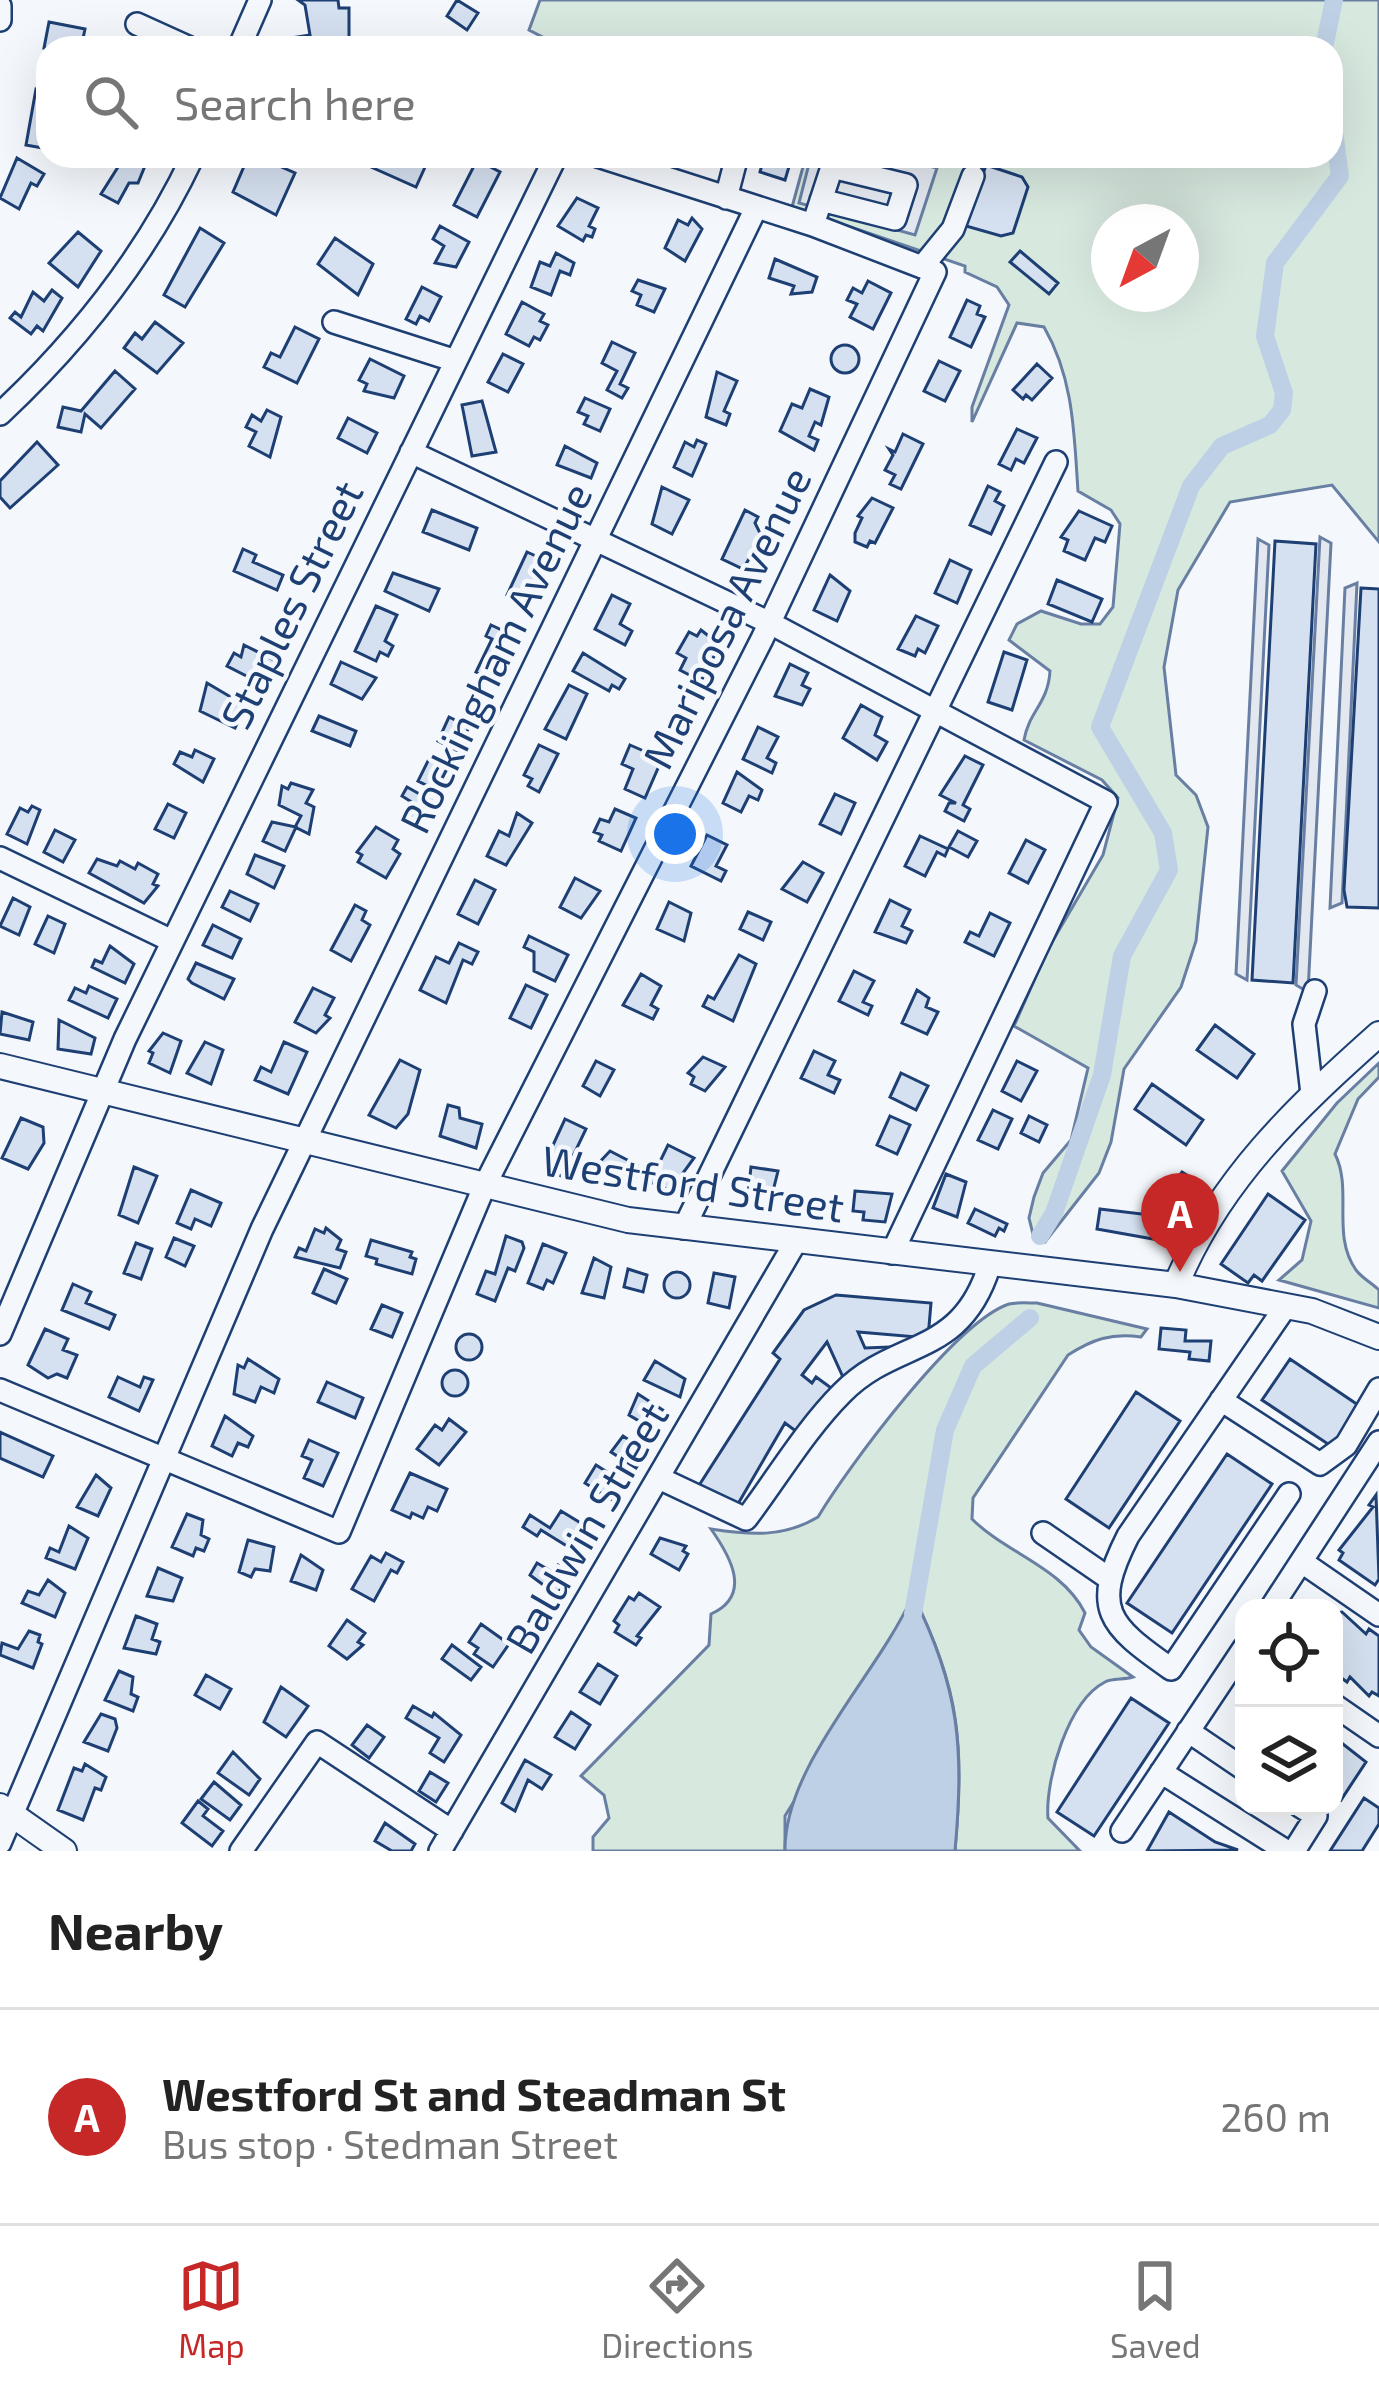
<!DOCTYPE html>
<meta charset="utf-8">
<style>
:root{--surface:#fff;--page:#f6f6f6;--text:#222;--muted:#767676;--line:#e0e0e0;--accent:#c62828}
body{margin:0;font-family:"Exo 2",sans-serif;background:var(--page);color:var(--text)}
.controls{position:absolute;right:36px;bottom:36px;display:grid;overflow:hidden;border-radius:24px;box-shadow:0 12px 48px #0002}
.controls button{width:108px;height:108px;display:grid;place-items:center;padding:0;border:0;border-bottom:3px solid var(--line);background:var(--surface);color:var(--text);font:60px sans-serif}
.compass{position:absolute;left:1091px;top:204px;width:108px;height:108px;border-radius:50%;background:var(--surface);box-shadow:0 12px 48px #0002;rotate:221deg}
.you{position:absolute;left:675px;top:834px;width:42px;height:42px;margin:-30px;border:9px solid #fff;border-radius:50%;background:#1a73e8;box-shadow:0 0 0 18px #1a73e833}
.badge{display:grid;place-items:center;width:78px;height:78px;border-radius:50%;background:var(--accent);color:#fff;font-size:39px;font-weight:700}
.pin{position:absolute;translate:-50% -99px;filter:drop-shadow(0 3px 6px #0008)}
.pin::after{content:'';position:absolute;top:63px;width:42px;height:36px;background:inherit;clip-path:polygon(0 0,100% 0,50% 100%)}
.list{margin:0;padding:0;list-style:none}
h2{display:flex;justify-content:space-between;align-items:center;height:156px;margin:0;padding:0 48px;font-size:51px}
h2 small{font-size:39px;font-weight:400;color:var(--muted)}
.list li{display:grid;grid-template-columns:78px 1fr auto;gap:36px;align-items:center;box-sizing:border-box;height:216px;padding:0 48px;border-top:3px solid var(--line)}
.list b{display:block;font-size:45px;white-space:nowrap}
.list p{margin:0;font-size:39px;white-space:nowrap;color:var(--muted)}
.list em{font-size:39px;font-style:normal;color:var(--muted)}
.icon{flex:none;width:66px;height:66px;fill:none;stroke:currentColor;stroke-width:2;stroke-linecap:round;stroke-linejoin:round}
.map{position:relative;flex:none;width:1379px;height:1851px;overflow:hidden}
.search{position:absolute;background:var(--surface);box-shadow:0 12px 48px #0002;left:36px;right:36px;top:36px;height:132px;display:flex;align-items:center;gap:30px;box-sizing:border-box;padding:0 42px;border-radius:36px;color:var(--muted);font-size:45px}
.sheet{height:372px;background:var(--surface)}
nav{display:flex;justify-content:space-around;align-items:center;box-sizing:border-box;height:168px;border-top:3px solid var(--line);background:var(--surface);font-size:33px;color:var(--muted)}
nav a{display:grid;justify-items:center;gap:6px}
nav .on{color:var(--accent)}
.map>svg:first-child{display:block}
.green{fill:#d7e8df;stroke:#687fa3;stroke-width:3;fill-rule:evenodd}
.parking{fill:#e3e8f0;stroke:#687fa3;stroke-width:3}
.water{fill:#bed0e5;stroke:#687fa3;stroke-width:3}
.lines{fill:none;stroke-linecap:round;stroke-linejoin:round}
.canal{stroke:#bed0e5;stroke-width:18}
.building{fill:#d5e0f0;stroke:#1d3f73;stroke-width:3}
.minor-casing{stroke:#1d3f73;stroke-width:26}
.major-casing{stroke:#1d3f73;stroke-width:28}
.minor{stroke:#f4f7fb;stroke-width:21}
.major{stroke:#f4f7fb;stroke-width:24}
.labels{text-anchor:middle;stroke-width:9;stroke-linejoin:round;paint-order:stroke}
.street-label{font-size:42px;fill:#1d3f73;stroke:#f4f7fb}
</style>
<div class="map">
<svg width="1379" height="1851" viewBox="0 0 1379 1851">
<rect width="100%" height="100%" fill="#f4f7fb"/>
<path class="green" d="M540,0H1379V542L1332,485L1230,502L1178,590L1164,667L1176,775L1196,795L1208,827L1196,941L1181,987L1124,1069L1111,1142L1099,1173L1045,1242L1033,1234L1029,1218L1034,1197L1043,1173L1071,1140L1088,1068L1014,1026L1048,949L1103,855L1118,798L1102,780L1024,740C1029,711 1048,704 1050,671L1009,640L1017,624L1041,611L1081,624H1100L1113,607L1120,524L1111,510L1078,491C1074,434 1074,379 1044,327L1017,323L972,422V407L1009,305L997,287L965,272V266L792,207L806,156H1331V48H564L529,30ZM1109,222H1181V294H1109Z
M1379,1063V1077L1358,1099L1335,1154C1353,1190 1331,1235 1356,1270C1362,1278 1373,1284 1379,1290V1308L1279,1280L1302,1260L1311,1221L1282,1171L1337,1103Z
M1037,1303L1147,1329L1141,1337C1111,1333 1093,1339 1068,1355L973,1498L972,1519C1007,1554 1062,1567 1085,1613L1079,1630L1091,1647L1133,1677C1124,1680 1112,1678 1105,1682C1068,1701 1045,1780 1048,1818L1080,1851H955C964,1749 961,1689 913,1596L895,1637L785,1816V1851H593V1837L609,1818L604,1795L581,1776L709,1645L711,1614C753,1595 730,1556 711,1529C750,1535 783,1538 818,1517C848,1467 955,1322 1009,1304C1017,1302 1028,1303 1037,1303Z"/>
<path class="parking" d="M811,156H888L937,168L915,235L799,203Z
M1320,537L1331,543L1308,992L1296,985Z
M1258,539L1269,545L1247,980L1236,974Z
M1357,583L1342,903L1330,908L1345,588Z"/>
<path class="water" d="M913,1595C960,1689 964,1748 955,1851H785C784,1765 877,1676 913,1595Z"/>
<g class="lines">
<path class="canal" d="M1324,48L1334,0
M1040,1236L1054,1213L1102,1075L1122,956L1169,870L1163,833L1100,727L1191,486L1222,446L1270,425L1282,410L1284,393L1265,336L1275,263L1340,176L1331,109
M913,1614L945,1430L973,1366L1030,1318"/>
</g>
<path class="building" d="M298,0H338L339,8H349V38L335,39L336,48H293L291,38L310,35L305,5Z
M457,0L478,13L467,30L447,16Z
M49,22L85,29L81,48H44Z
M36,89L48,91V149L26,145Z
M125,156H149L138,183H129L118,203L101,194Z
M281,156L277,165L295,173L276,215L233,192L245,164L232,156Z
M375,156H430L416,187L371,167Z
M756,156L791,160L785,180L760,172L763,161Z
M17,158L44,174L37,186L31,183L19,209L0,198Z
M477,160L500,172L477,217L454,205Z
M986,165L1022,177L1028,187L1013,233L1001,236L966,226Z
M577,198L598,208L589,226L595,229L592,237L586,235L583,241L558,226Z
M692,218L702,229L685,261L665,248L678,220L688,225Z
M440,226L469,242L456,267L435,263L444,246L433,239Z
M200,228L224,243L185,307L164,295Z
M78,232L101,251L78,287L49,263Z
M335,238L373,264L358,295L318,264Z
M1020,251L1058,283L1049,294L1010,262Z
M556,253L574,263L570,275L560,271L551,295L531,287L540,262L550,266Z
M775,259L817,277L812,292L791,294L794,286L769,278Z
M638,280L665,289L654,312L637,305L641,295L632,291Z
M868,281L891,293L873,329L850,317L857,304L847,300L853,288L862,293Z
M422,287L441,297L429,321L420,316L416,324L406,319Z
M52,290L62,298L43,331L37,326L31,334L10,318L15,312L21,317L33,292L44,301Z
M967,300L980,306L977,314L985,317L971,347L950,337Z
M522,302L544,314L540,321L548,325L540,340L534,337L529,346L506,334Z
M155,322L183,343L157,373L124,348L135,333L142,339Z
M295,327L319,339L297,383L264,367L271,353L280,357Z
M612,342L635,353L620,384L628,388L622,398L607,390L617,371L602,363Z
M831 359a14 14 0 1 1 28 0a14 14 0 1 1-28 0Z
M503,354L523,364L508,392L488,382Z
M370,359L404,376L394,398L364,391L367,384L359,380Z
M939,361L960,371L945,401L924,391Z
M1037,364L1052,378L1032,400L1026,395L1023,399L1013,390Z
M115,371L135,389L101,428L85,414L81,432L58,427L63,407L81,411Z
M717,372L737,381L724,411L730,414L726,425L706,417Z
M810,389L829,397L821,425L815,422L809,436L818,440L814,450L780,431L792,404L802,408Z
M585,398L610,409L600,431L584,424L588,416L578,412Z
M482,401L496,452L472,456L462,405Z
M267,410L281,417L270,457L249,446L256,432L246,427L252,415L261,421Z
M348,418L377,433L367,453L338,438Z
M1017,429L1037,438L1024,463L1016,459L1011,470L999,464Z
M903,434L923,444L901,489L890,484L895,475L885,470L893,455L889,449L895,452Z
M697,440L706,444L692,476L674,467L685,442L694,447Z
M37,442L58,465L10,508L0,497V481Z
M565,446L597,463L591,478L557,465Z
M988,486L1000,492L995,501L1004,506L991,534L970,525Z
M662,487L689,500L672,534L652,524Z
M872,498L893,508L875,543L870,541L867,547L855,542V533L862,518L858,516Z
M432,510L477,528L469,550L423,532Z
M745,510L758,517L755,523L762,537L743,569L722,559Z
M1079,511L1112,526L1105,542L1095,538L1085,560L1064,551L1068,540L1061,537Z
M1275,541L1316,544L1293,983L1252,980Z
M243,549L256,555L253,562L283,575L277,590L234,571Z
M527,552L549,562L529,609L507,595Z
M950,560L971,570L957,603L935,593Z
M393,573L439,589L429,611L385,591Z
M830,575L850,591L837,621L814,610Z
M1057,580L1102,599L1092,622L1048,604Z
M1361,588L1379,589V908L1347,907L1344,890Z
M612,595L630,604L620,624L632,631L625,645L595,629Z
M376,606L397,615L385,641L393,646L388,656L380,652L376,661L355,651Z
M916,616L938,626L925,653L918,649L915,656L898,649Z
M491,625L508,633L496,657L503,661L494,680L476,672L492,639L486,636Z
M701,630L720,645L701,681L680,670L686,658L677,653L689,632L697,636Z
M244,645L280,663L268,687L227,666L234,653L241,657Z
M1004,652L1027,660L1012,710L988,702Z
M583,653L625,679L619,689L612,685L609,691L573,671Z
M341,662L376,678L362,699L331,684Z
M790,664L808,673L802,685L810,689L802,705L775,696Z
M207,683L246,706L235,728L200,711Z
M569,685L587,694L566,739L545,729Z
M861,705L882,717L875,735L887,742L877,760L843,738Z
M319,716L356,731L350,746L312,731Z
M449,717L469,727L458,751L438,741Z
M758,727L778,737L767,758L776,763L772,773L743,759Z
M539,745L558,754L539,792L528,786L532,779L524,775Z
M630,745L662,759L645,798L625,789L633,769L622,764Z
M195,750L214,759L203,782L174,764L180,752L192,757Z
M431,755L449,765L436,790L418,781Z
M965,756L983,765L963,805L970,809L964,821L945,811L949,803H956L940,795Z
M737,772L762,790L758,800L749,796L741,812L723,803Z
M291,783L313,790L306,803L314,807L309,834L295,827L301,816L279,805L282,786L288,789Z
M407,787L432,801L419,825L402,816L410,801L402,796Z
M835,794L855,803L841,834L820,824Z
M168,804L186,813L174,838L155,829Z
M32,806L40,810L27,844L7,834L20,808L28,812Z
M615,809L636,818L621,851L599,841L602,835L594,832L600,819L609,822Z
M517,813L532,823L506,865L487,856L499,831L509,836Z
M272,822L296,827L285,851L263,841Z
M376,827L398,840L393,849L400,854L386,878L358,862L362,855L357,852Z
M55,830L75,840L63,862L44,852Z
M958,831L977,841L968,857L949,847Z
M707,835L727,845L716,866L726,871L721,881L691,866Z
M920,836L948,849L945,856L937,852L925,876L905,866Z
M1026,840L1045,850L1028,883L1009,873Z
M255,855L284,866L274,888L247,874Z
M97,859L117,866L120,861L135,869L138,863L158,874L153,884L158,886L144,903L89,873Z
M803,862L823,873L807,902L782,889Z
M575,878L600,891L581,918L560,907Z
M475,880L495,890L478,924L458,914Z
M230,891L258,904L250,921L222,907Z
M13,898L30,907L19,935L0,926Z
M890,900L910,910L902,926L912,931L906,943L875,932Z
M669,902L691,913L684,941L657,929Z
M355,905L366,911L362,920L370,925L351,961L331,950Z
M748,912L771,922L763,940L740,929Z
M990,913L1010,923L994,956L965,942L970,932L979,936Z
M48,916L65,924L54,953L35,944Z
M213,925L241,939L232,958L203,945Z
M529,936L568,955L555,981L534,971V952L524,947Z
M459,943L478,952L472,964L463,960L446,1003L420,990L436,957L449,963Z
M110,946L134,964L125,983L92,967L95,960L102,963Z
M739,955L756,964L733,1021L703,1006L708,996L714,999Z
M196,963L234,979L224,999L192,983L188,979Z
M854,971L874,981L863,1002L872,1006L868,1015L839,1001Z
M641,974L661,986L651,1005L658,1009L653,1019L623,1005Z
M526,985L547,995L531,1028L510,1018Z
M89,986L117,999L108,1018L69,1000L75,988L86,993Z
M313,988L334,998L325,1015L330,1018L316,1033L295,1022Z
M917,990L929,998L926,1007L938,1012L927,1034L902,1023Z
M2,1012L33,1022L29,1040L0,1034Z
M59,1020L95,1038L91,1054L58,1049Z
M1215,1025L1254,1054L1237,1078L1197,1050Z
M163,1033L181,1041L170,1073L149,1063L153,1053L149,1051Z
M205,1042L223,1050L211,1084L187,1073Z
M284,1042L307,1052L288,1094L255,1080L261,1067L271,1072Z
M814,1051L835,1061L828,1075L840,1080L834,1093L801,1078Z
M703,1057L725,1067L705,1091L691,1084L694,1077L688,1073Z
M400,1060L420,1070L408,1114L396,1128L369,1115Z
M596,1061L614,1070L600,1096L583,1086Z
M1017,1061L1037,1071L1021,1101L1002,1091Z
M901,1073L928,1086L916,1110L890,1097Z
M1152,1084L1203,1120L1186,1145L1135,1109Z
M448,1105L459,1108L460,1118L482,1124L476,1148L440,1136Z
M993,1110L1012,1119L998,1149L978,1140Z
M890,1116L910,1125L897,1154L877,1145Z
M1029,1116L1047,1125L1039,1142L1021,1133Z
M21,1118L43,1127L44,1143L28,1169L2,1158Z
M565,1119L586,1129L563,1177L552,1171L556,1162L547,1158Z
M668,1145L694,1158L670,1191L650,1182Z
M610,1151L637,1165L634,1182L626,1187L613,1182L594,1168Z
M134,1167L157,1176L138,1223L119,1215Z
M751,1167L778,1171L772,1195L748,1193Z
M1182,1172L1201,1184L1183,1211L1164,1198Z
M946,1174L966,1182L957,1217L933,1208Z
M191,1190L221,1203L211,1226L195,1219L191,1229L177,1223Z
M855,1191L892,1194L885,1222L863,1220L864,1212L853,1211Z
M1268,1194L1305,1220L1262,1281L1254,1275L1248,1283L1221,1264Z
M975,1209L1007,1224L1004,1231L999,1228L995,1236L968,1223Z
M1100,1209L1167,1217L1164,1241L1097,1229Z
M326,1228L341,1240L337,1249L346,1252L340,1268L295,1257L299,1248L306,1251L315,1229L324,1233Z
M506,1236L522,1242L524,1248L515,1271L508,1268L495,1301L477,1294L486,1271L495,1274Z
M174,1238L194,1246L185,1266L166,1257Z
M371,1240L412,1252L410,1257L416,1259L412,1274L376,1264L377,1259L366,1256Z
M136,1243L152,1249L141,1279L124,1273Z
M543,1244L566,1253L553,1283L547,1280L543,1289L528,1283Z
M594,1258L611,1267L604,1298L582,1293Z
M324,1269L347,1279L336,1303L313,1293Z
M628,1269L647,1275L643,1292L624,1287Z
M664 1285a13 13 0 1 1 26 0a13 13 0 1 1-26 0Z
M714,1273L735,1277L729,1308L708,1303Z
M73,1284L91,1292L86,1303L115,1315L109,1329L62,1310Z
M836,1295L931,1303L928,1338L858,1332L865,1348L889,1347L888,1360L843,1377L827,1342L802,1375L812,1383L816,1377L834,1390L801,1435L785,1423L735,1509L698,1487L780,1359L773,1353L804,1310Z
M382,1305L402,1313L392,1337L371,1329Z
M1161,1328L1186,1330L1185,1341H1211L1209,1361L1189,1359L1190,1352L1159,1349Z
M45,1329L68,1339L63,1350L77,1355L67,1378L57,1374L48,1378L28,1365Z
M456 1347a13 13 0 1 1 26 0a13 13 0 1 1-26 0Z
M248,1359L279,1379L274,1393L261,1387L255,1402L234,1394L238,1365L244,1368Z
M1290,1359L1364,1409L1337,1450L1262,1400Z
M655,1361L685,1379L680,1397L644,1380Z
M442 1383a13 13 0 1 1 26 0a13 13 0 1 1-26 0Z
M118,1377L140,1387L144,1377L153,1380L139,1411L109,1397Z
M327,1382L363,1398L355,1418L318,1402Z
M1136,1392L1180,1421L1109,1528L1066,1499Z
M638,1394L666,1412L658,1432L629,1415Z
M225,1416L253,1436L248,1447L238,1443L232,1456L212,1446Z
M449,1419L466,1432L439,1465L417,1449L435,1425L442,1430Z
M0,1432L53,1456L43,1477L0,1458Z
M623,1436L647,1452L636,1468L611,1452Z
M309,1440L338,1453L323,1486L304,1478L312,1460L302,1456Z
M1227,1454L1272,1484L1172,1633L1127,1603Z
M596,1465L626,1484L615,1502L585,1483Z
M410,1473L447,1489L437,1511L428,1507L423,1518L412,1513L410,1518L392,1510Z
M96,1475L111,1488L98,1516L77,1507Z
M1376,1495L1379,1579L1375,1585L1339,1560L1343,1553L1339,1550L1373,1507L1369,1505Z
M561,1511L584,1525L570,1548L541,1530L537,1536L523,1527L530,1515L550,1528Z
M187,1514L203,1520L201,1535L209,1539L204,1551L196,1548L193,1556L172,1547Z
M69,1526L88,1538L75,1569L46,1558L50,1548L59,1552Z
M660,1538L686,1546L683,1551L688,1554L679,1570L651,1554Z
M248,1540L274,1547L270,1571L255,1569L251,1577L239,1572Z
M386,1553L403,1562L397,1573L391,1570L374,1601L352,1589L371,1556L381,1562Z
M301,1555L323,1570L316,1590L291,1581Z
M537,1563L554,1573L558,1565L570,1572L557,1595L530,1575Z
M158,1568L182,1578L173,1601L147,1596Z
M48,1580L65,1593L55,1617L22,1603L28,1591L39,1595Z
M639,1593L660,1607L637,1636L641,1638L636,1645L615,1632L619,1625L614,1621L629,1597L634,1600Z
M1342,1612L1366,1634L1369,1629L1379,1636V1696L1372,1692L1369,1696L1350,1677L1347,1682L1336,1674L1334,1613Z
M136,1616L157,1624L152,1639L160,1642L156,1654L124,1648Z
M347,1620L365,1633L358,1642L363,1645L347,1659L329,1646Z
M481,1624L509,1644L493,1667L474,1654L478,1648L469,1642Z
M29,1631L40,1635L38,1642L42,1644L33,1668L0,1655L2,1643L18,1649Z
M452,1645L481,1667L471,1680L442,1659Z
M598,1664L617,1676L600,1704L580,1692Z
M119,1671L133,1677L131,1694L138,1697L133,1711L105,1700Z
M206,1675L231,1689L220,1709L195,1695Z
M281,1687L308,1706L286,1737L264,1722Z
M1131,1698L1169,1723L1094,1836L1057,1812Z
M413,1706L432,1717L434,1713L461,1735L444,1762L430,1753L439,1738L406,1718Z
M571,1712L590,1725L575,1749L555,1737Z
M101,1714L115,1719L117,1728L108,1751L84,1742Z
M367,1725L384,1737L369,1758L352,1745Z
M1334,1737L1366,1762L1341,1800L1334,1795Z
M233,1752L260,1779L249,1795L218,1773Z
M525,1760L551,1775L542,1789L528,1780L515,1811L502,1803Z
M85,1764L106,1777L101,1790L95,1788L83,1820L58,1810L74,1768L82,1771Z
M430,1772L448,1783L436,1802L419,1791Z
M214,1782L241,1805L230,1820L201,1799Z
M1364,1798L1379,1808V1824L1362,1851H1330Z
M198,1801L208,1809L203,1816L223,1831L212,1846L182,1823Z
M1169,1812L1215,1842L1238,1850L1147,1851Z
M385,1823L415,1844L411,1851H392L375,1841Z"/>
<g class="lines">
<defs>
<path id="minor" d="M0,6V20
M137,24L190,48
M239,48L260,0
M726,198L737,156
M813,225L832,167L906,185L895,219L821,200
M922,267L953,229L973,176
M334,322L456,361
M0,414C78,341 147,254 193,156
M411,452L770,623L1106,802L892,1253
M0,858L172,941
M1312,1094L1304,1024L1315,991
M684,1228L1056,462
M1286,1306L1128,1536C1091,1609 1108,1625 1171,1669L1289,1494
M0,1334L125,1039L556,156
M0,1390L339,1532L484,1187L762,639L935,272L813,225L598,156
M1221,1400L1320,1464L1346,1445L1379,1389
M661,1479L746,1519C777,1478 806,1429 842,1393C897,1337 961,1359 990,1264
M1043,1533L1107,1577
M1302,1562L1379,1615
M1271,1608L1379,1442
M1334,1705L1379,1736
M1188,1731L1244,1769
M1161,1772L1286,1851
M1122,1831L1244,1648
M0,1843L262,1229L756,208
M241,1851L317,1742L452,1831
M440,1851L795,1243
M1294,1851L1316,1816L1300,1806"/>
<path id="major" d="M0,1066L628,1220L1176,1285L1312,1311L1379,1337
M1176,1285C1219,1180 1296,1108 1379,1034
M0,1806L64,1851"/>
</defs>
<use href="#minor" class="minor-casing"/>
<use href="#major" class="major-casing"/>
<use href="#minor" class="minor"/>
<use href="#major" class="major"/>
</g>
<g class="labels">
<g class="street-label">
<text transform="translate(292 605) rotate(-64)" y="15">Staples Street</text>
<text transform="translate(727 618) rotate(-64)" y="15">Mariposa Avenue</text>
<text transform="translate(496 658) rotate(-64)" y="15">Rockingham Avenue</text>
<text transform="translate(693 1184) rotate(9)" y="15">Westford Street</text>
<text transform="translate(587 1528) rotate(-60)" y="15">Baldwin Street</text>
</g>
</g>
</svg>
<div class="controls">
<button><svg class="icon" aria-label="locate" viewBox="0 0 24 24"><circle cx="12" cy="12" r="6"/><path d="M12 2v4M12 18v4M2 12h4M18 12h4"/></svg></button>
<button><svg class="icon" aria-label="layers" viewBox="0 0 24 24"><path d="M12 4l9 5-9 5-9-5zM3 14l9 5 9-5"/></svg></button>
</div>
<svg class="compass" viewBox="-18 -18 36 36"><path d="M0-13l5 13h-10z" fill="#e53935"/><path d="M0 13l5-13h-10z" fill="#767676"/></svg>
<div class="you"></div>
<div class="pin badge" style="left:1180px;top:1272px">A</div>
<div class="search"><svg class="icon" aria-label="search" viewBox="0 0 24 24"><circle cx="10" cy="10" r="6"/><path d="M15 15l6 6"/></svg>Search here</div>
</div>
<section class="sheet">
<h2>Nearby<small></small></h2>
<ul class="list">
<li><span class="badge">A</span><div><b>Westford St and Steadman St</b><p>Bus stop · Stedman Street</p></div><em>260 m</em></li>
</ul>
</section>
<nav>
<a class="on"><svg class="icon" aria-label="map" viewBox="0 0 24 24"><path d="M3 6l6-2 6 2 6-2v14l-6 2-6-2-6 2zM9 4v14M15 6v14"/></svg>Map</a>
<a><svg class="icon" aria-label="directions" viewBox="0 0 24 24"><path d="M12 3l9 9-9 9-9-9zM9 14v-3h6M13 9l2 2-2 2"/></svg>Directions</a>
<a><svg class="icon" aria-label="saved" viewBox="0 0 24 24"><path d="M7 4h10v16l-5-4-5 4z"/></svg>Saved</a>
</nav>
